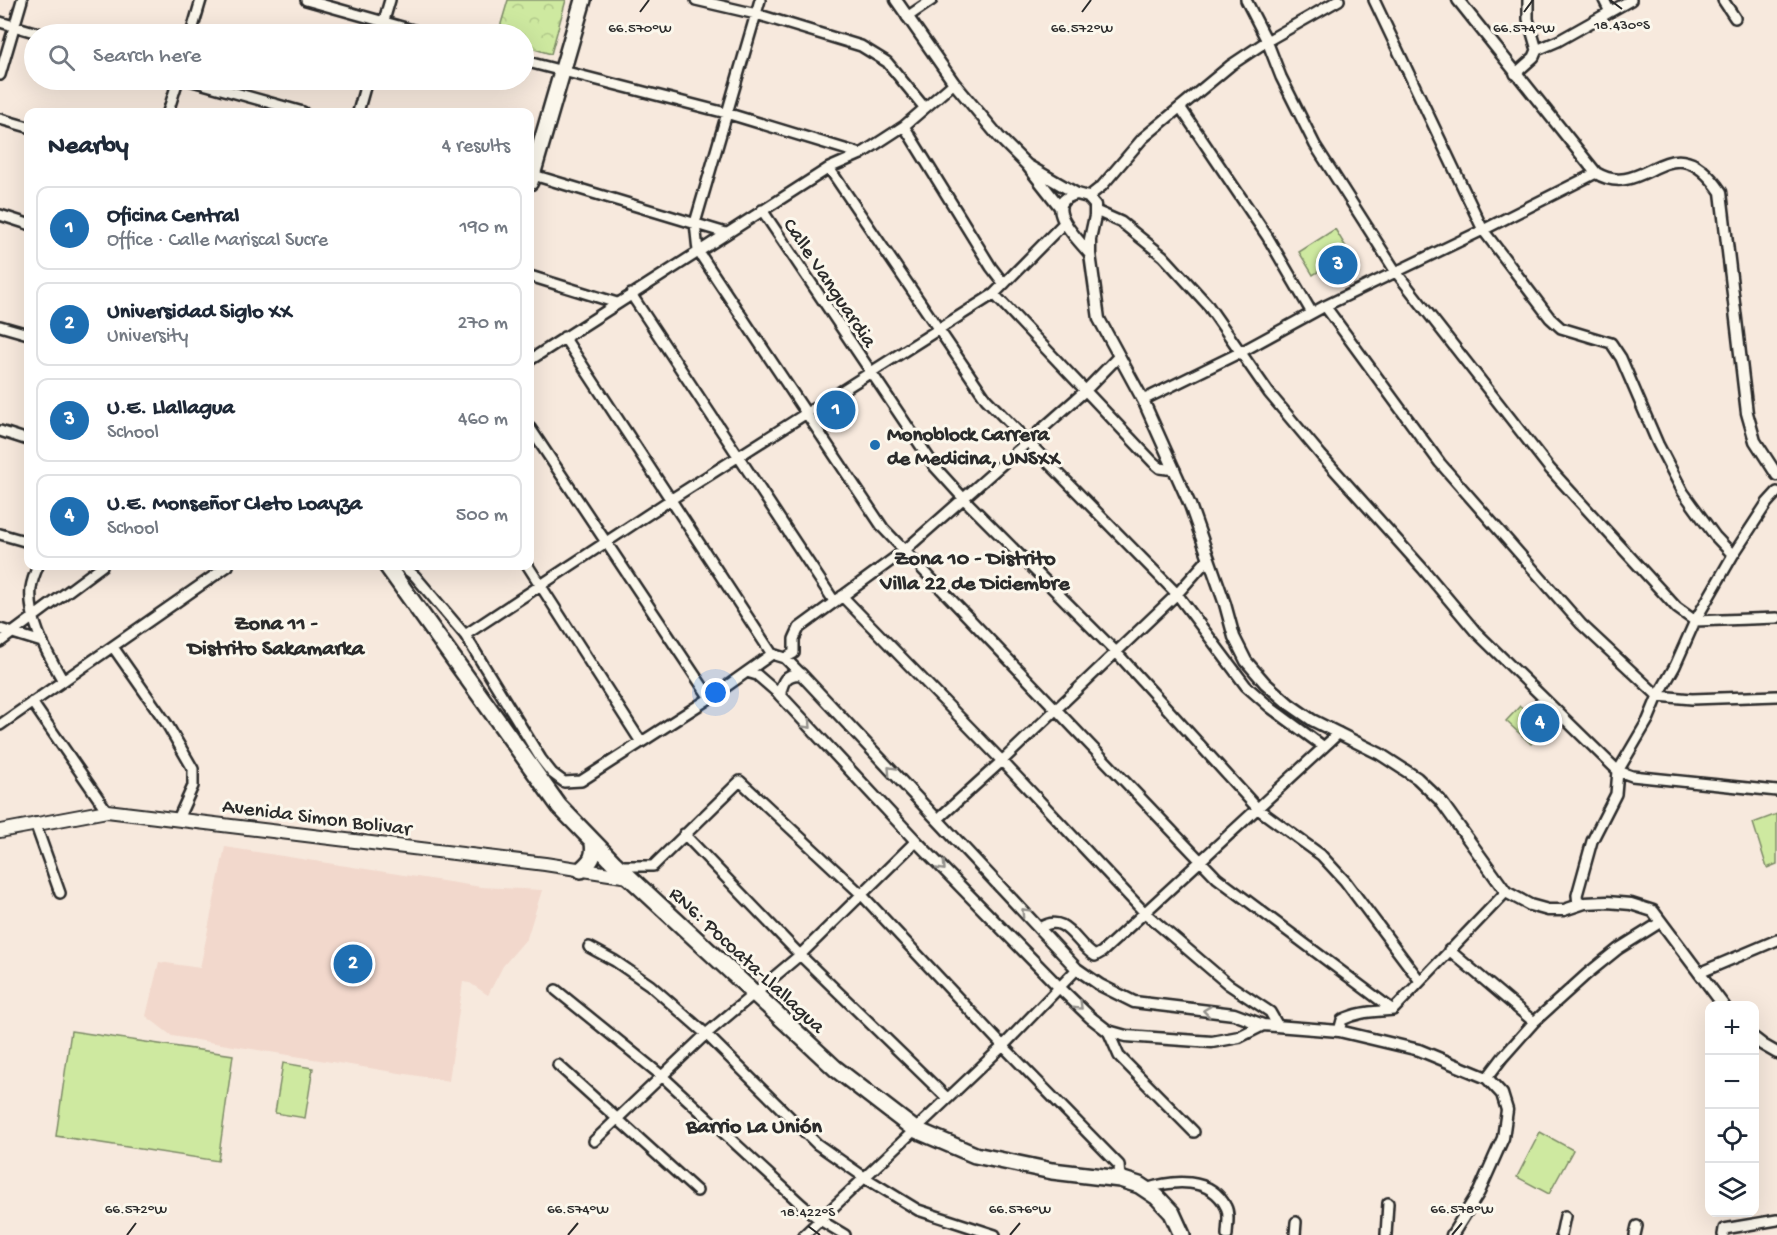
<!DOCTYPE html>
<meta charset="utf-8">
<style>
:root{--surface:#fff;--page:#f2f2f3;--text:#1f2937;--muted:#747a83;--line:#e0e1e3;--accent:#1f6fb2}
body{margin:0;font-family:"Gochi Hand",sans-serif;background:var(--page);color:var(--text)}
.controls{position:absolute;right:18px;bottom:18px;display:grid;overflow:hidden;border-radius:12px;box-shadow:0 6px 24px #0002}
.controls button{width:54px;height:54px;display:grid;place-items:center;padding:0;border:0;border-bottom:2px solid var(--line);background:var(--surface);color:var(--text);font:30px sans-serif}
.you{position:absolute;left:716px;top:693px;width:21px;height:21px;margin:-15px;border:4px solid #fff;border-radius:50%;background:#1a73e8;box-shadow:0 0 0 9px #1a73e833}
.badge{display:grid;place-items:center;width:39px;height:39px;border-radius:50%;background:var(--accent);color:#fff;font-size:20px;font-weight:700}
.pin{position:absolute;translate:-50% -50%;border:3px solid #fff;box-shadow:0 2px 6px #0006}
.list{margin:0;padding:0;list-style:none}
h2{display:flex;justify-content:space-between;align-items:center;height:78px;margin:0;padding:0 24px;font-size:26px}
h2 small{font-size:20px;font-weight:400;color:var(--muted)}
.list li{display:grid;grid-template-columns:39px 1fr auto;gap:18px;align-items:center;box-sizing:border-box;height:84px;margin:0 12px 12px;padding:0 12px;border:2px solid var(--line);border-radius:12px}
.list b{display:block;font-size:22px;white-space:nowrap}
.list p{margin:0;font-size:20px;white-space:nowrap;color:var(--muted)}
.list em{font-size:20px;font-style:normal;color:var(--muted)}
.icon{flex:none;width:33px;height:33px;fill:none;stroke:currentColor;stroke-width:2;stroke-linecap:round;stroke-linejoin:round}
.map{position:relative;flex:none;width:1777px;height:1235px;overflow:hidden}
.search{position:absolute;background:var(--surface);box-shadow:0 6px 24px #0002;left:24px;top:24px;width:510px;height:66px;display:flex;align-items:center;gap:15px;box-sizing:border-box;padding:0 21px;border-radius:33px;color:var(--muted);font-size:22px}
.panel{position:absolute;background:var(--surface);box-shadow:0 6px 24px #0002;left:24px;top:108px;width:510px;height:462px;border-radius:12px}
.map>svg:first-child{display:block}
.built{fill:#f2d8cc}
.park{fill:url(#park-crowns);stroke:#7c8a66;stroke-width:1.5}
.garden{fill:#cee9a0;stroke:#7c8a66;stroke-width:1.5}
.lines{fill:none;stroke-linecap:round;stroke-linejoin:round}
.minor-casing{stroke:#2b2b2b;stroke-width:14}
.tertiary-casing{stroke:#2b2b2b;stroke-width:15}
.secondary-casing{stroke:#2b2b2b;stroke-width:16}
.trunk-casing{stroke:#2b2b2b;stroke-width:20}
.minor{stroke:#fbf7ec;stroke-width:9}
.tertiary{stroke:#fbf7ec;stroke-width:10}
.secondary{stroke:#fbf7ec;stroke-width:12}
.trunk{stroke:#fbf7ec;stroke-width:15}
.oneway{stroke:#93918c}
.ticks{fill:none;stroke:#2b2b2b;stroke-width:2}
.poi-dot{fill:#1f6fb2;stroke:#fbf7ec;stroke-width:2}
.labels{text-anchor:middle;stroke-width:6;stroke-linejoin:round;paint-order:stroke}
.street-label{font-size:21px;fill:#2b2b2b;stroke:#fbf7ec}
.poi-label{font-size:21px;font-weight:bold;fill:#2b2b2b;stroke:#fbf7ec;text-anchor:start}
.neighbourhood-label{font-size:22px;font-weight:bold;fill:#2b2b2b;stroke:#fbf7ec}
.ticks-label{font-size:15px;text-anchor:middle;fill:#2b2b2b;stroke:#fbf7ec;stroke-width:6;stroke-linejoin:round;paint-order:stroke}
</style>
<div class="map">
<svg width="1777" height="1235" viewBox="0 0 1777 1235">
<defs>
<pattern id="park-crowns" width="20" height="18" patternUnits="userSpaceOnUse" patternTransform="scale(1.5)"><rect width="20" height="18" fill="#cee9a0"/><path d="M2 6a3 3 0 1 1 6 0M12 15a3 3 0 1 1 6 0" fill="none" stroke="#b1c88a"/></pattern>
</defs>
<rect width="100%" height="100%" fill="#f7e9dd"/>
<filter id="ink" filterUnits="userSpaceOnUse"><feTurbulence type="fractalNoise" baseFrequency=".0167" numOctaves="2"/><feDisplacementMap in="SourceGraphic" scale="12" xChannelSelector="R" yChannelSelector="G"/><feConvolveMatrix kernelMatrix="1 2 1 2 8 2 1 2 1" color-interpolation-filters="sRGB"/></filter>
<g filter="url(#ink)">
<path class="built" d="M225,847L481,887L542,890L527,938L503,966L488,995L470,983L463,982L449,1081L172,1036L146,1016L159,962L200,968Z"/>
<path class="park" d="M508,0H566L551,54L524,46V34H498Z"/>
<path class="garden" d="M1335,229L1349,252L1313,275L1299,252Z
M1520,706L1545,728L1531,744L1506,721Z
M1777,814V864L1767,868L1753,823Z
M71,1031L233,1055L218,1161L56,1136Z
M283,1063L313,1068L305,1118L275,1113Z
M1540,1132L1573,1150L1549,1194L1517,1177Z"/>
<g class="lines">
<defs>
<path id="minor" d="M306,0L427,34
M696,0L756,14L861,46L887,62L924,107
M760,0L695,223L698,251L883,528L1217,878L1393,1010
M1246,0L1267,41L1281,77L1315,145L1396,272L1550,469L1677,608L1695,621L1777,618
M1374,0L1483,230L1550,318L1561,328L1611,343L1621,358L1658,444L1683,492L1715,536L1733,555
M1604,0L1610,12
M1723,0L1735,18
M907,17L932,0
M0,22L41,34
M191,34L201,0
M380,34L390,0
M1537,50L1558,41L1631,0
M524,61L726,113L861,154
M1515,74L1534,57L1537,50L1528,19V0
M0,75L22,0
M189,80L303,112
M1180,107L1267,236L1312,313
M168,112L178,80
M358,112L367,80
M0,119L28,127
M904,126L991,267L1004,284
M829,168L986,399L1177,594L1246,686L1271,708L1324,747
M530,174L726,233
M1088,197L1102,186L1143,138L1231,65L1267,41L1339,0
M762,210L935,467L964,499L1116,652L1258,809L1321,855L1345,881L1420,981
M1096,211L1121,222L1163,256L1207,304L1269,393L1321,455L1423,569L1475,631L1618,771L1632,776L1777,791
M0,215L28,224
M530,276L617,303
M631,294L834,601
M994,294L1153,462L1160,468L1175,470
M1325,306L1440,463L1581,624L1658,696L1692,699L1777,696
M0,326L28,334
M564,337L772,654L785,658L801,674
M530,360L829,168L861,154L904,126L954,83
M1143,400L1241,352L1325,306L1483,230L1596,173
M530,428L710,698
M0,431L28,440
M0,534L28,542
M38,566C35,573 32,581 31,588C28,622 47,652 63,681
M402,566L415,576L465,635L541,759L552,773L564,782L581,781L710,698L772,654
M528,566L641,742
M842,596L1002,761L1145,913L1228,984L1270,1012L1278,1026
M0,629L42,642
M465,635L670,500L994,294L1064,223
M0,642L102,566
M113,647L167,724L193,769V786L178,819
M785,658L794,653V639L799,628L904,551L1085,391L1119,356
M747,672L757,675L780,695
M32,702L107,811
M0,725L228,566
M938,819L1002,761L1177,594L1208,559
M35,823L60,893
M684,834L800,955L946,1097
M617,866H653L740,781L861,894L1003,1046L1119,1165L1120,1179
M1578,905L1577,895L1592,841L1616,794L1618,771L1648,720L1658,696L1675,666L1695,621L1733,555L1767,503L1777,492
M1040,928C1066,911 1075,944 1095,956L1102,952L1339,733
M589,947L615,961L650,985L706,1034L817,1144L864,1177L918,1210L995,1235
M1449,950L1534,1022
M1699,973L1777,940
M556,990L662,1076L802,1205L820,1220L845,1235
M1108,1031L1119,1056L1194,1132
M1339,1031L1342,1020C1359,1011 1375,1012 1393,1010L1506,892
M558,1065L697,1191
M1487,1078L1503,1057L1534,1022L1587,974L1618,949L1661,922
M594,1141L706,1034L800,955L916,841
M1146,1189C1172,1180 1211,1176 1226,1207C1230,1214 1227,1227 1227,1235
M804,1235L1003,1046L1077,969
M1295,1235L1296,1222
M1386,1235L1388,1203
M1561,1235L1565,1216
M1635,1235L1637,1226
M1723,1235L1724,1229L1777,1220"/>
<path id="tertiary" d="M896,0L954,83L999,137L1027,165L1060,207
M1458,0L1596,173C1646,203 1671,118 1721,192L1747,413L1755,441L1777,475
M1027,165L1077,194L1088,197L1095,205V216L1090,239V254L1099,319L1143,400L1190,505L1225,604L1234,637L1246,661L1265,683L1289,704L1312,720L1380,754L1417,778L1440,800L1506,892L1530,905L1548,910H1564L1585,903L1607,902L1631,904L1653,911L1724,1006
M1077,194C1038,203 1078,239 1090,254
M1263,1025L1239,1037L1212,1042L1126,1036L1108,1031L1090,1017L1059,987L916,841L780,695C782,682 786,673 801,674L1077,969L1100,985L1134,1002L1234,1014L1263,1025L1339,1031L1419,1050L1487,1078L1502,1094L1507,1110L1503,1138L1479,1192L1452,1235
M1754,1038L1763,1045L1777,1053"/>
<path id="secondary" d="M0,831L107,811L545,864L629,877"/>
<path id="trunk" d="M530,182L583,0
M387,566L559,806L613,862L836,1069L914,1129L975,1155L1052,1171L1120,1179L1139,1185L1157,1197L1172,1213L1182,1235
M581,870C591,861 595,857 593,843"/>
</defs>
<use href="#minor" class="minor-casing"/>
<use href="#tertiary" class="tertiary-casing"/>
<use href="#secondary" class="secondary-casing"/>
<use href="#trunk" class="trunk-casing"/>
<use href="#minor" class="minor"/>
<use href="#tertiary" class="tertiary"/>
<use href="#secondary" class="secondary"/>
<use href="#trunk" class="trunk"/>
</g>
<defs><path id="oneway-chevron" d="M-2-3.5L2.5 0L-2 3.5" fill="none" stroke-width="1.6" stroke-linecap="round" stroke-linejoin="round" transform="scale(1.5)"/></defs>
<g class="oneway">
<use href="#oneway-chevron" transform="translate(808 725) rotate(47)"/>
<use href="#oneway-chevron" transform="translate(891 770) rotate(-133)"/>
<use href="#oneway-chevron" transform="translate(942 867) rotate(46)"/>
<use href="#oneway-chevron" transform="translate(1025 912) rotate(-133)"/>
<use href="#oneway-chevron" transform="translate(1079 1006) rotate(44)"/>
<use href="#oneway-chevron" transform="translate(1207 1011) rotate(-173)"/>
</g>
</g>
<path class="ticks" d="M1610,0L1622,9M640,12L649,0M1082,12L1091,0M1524,12L1533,0M808,1226L820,1235M127,1235L136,1223M568,1235L578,1223M1010,1235L1020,1223M1452,1235L1462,1223"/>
<circle class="poi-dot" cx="875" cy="445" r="6"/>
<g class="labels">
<g class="street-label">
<text transform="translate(831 282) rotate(56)" y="7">Calle Vanguardia</text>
<text transform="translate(317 816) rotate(7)" y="7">Avenida Simon Bolivar</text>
<text transform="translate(748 959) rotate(43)" y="7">RN6: Pocoata-Llallagua</text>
</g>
<g class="poi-label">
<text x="887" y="440">Monoblock Carrera<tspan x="887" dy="24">de Medicina, UNSXX</tspan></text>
</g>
<g class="neighbourhood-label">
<text x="975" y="564">Zona 10 - Distrito<tspan x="975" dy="25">Villa 22 de Diciembre</tspan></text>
<text x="276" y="629">Zona 11 -<tspan x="276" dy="25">Distrito Sakamarka</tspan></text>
<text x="754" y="1132">Barrio La Unión</text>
</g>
</g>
<g class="ticks-label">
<text x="1622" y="29">18.430°S</text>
<text x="1524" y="32">66.574°W</text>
<text x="640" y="32">66.570°W</text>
<text x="1082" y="32">66.572°W</text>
<text x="136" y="1213">66.572°W</text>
<text x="578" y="1213">66.574°W</text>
<text x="1020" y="1213">66.576°W</text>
<text x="1462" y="1213">66.578°W</text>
<text x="808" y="1216">18.422°S</text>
</g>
</svg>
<div class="controls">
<button>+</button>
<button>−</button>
<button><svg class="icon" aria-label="locate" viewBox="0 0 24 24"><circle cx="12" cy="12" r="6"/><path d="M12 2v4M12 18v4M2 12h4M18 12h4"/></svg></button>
<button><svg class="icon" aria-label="layers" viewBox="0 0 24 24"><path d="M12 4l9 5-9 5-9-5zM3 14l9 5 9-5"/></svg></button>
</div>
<div class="you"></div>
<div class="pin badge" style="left:836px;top:410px">1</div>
<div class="pin badge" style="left:353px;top:964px">2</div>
<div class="pin badge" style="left:1338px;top:265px">3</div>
<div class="pin badge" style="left:1540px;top:723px">4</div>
<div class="search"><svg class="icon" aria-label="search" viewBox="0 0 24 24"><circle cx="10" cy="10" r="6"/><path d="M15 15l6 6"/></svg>Search here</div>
<section class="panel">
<h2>Nearby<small>4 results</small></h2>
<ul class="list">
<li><span class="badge">1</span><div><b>Oficina Central</b><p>Office · Calle Mariscal Sucre</p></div><em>190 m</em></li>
<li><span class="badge">2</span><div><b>Universidad Siglo XX</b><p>University</p></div><em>270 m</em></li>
<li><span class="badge">3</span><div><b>U.E. Llallagua</b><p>School</p></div><em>460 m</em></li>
<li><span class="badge">4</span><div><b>U.E. Monseñor Cleto Loayza</b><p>School</p></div><em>500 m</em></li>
</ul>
</section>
</div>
